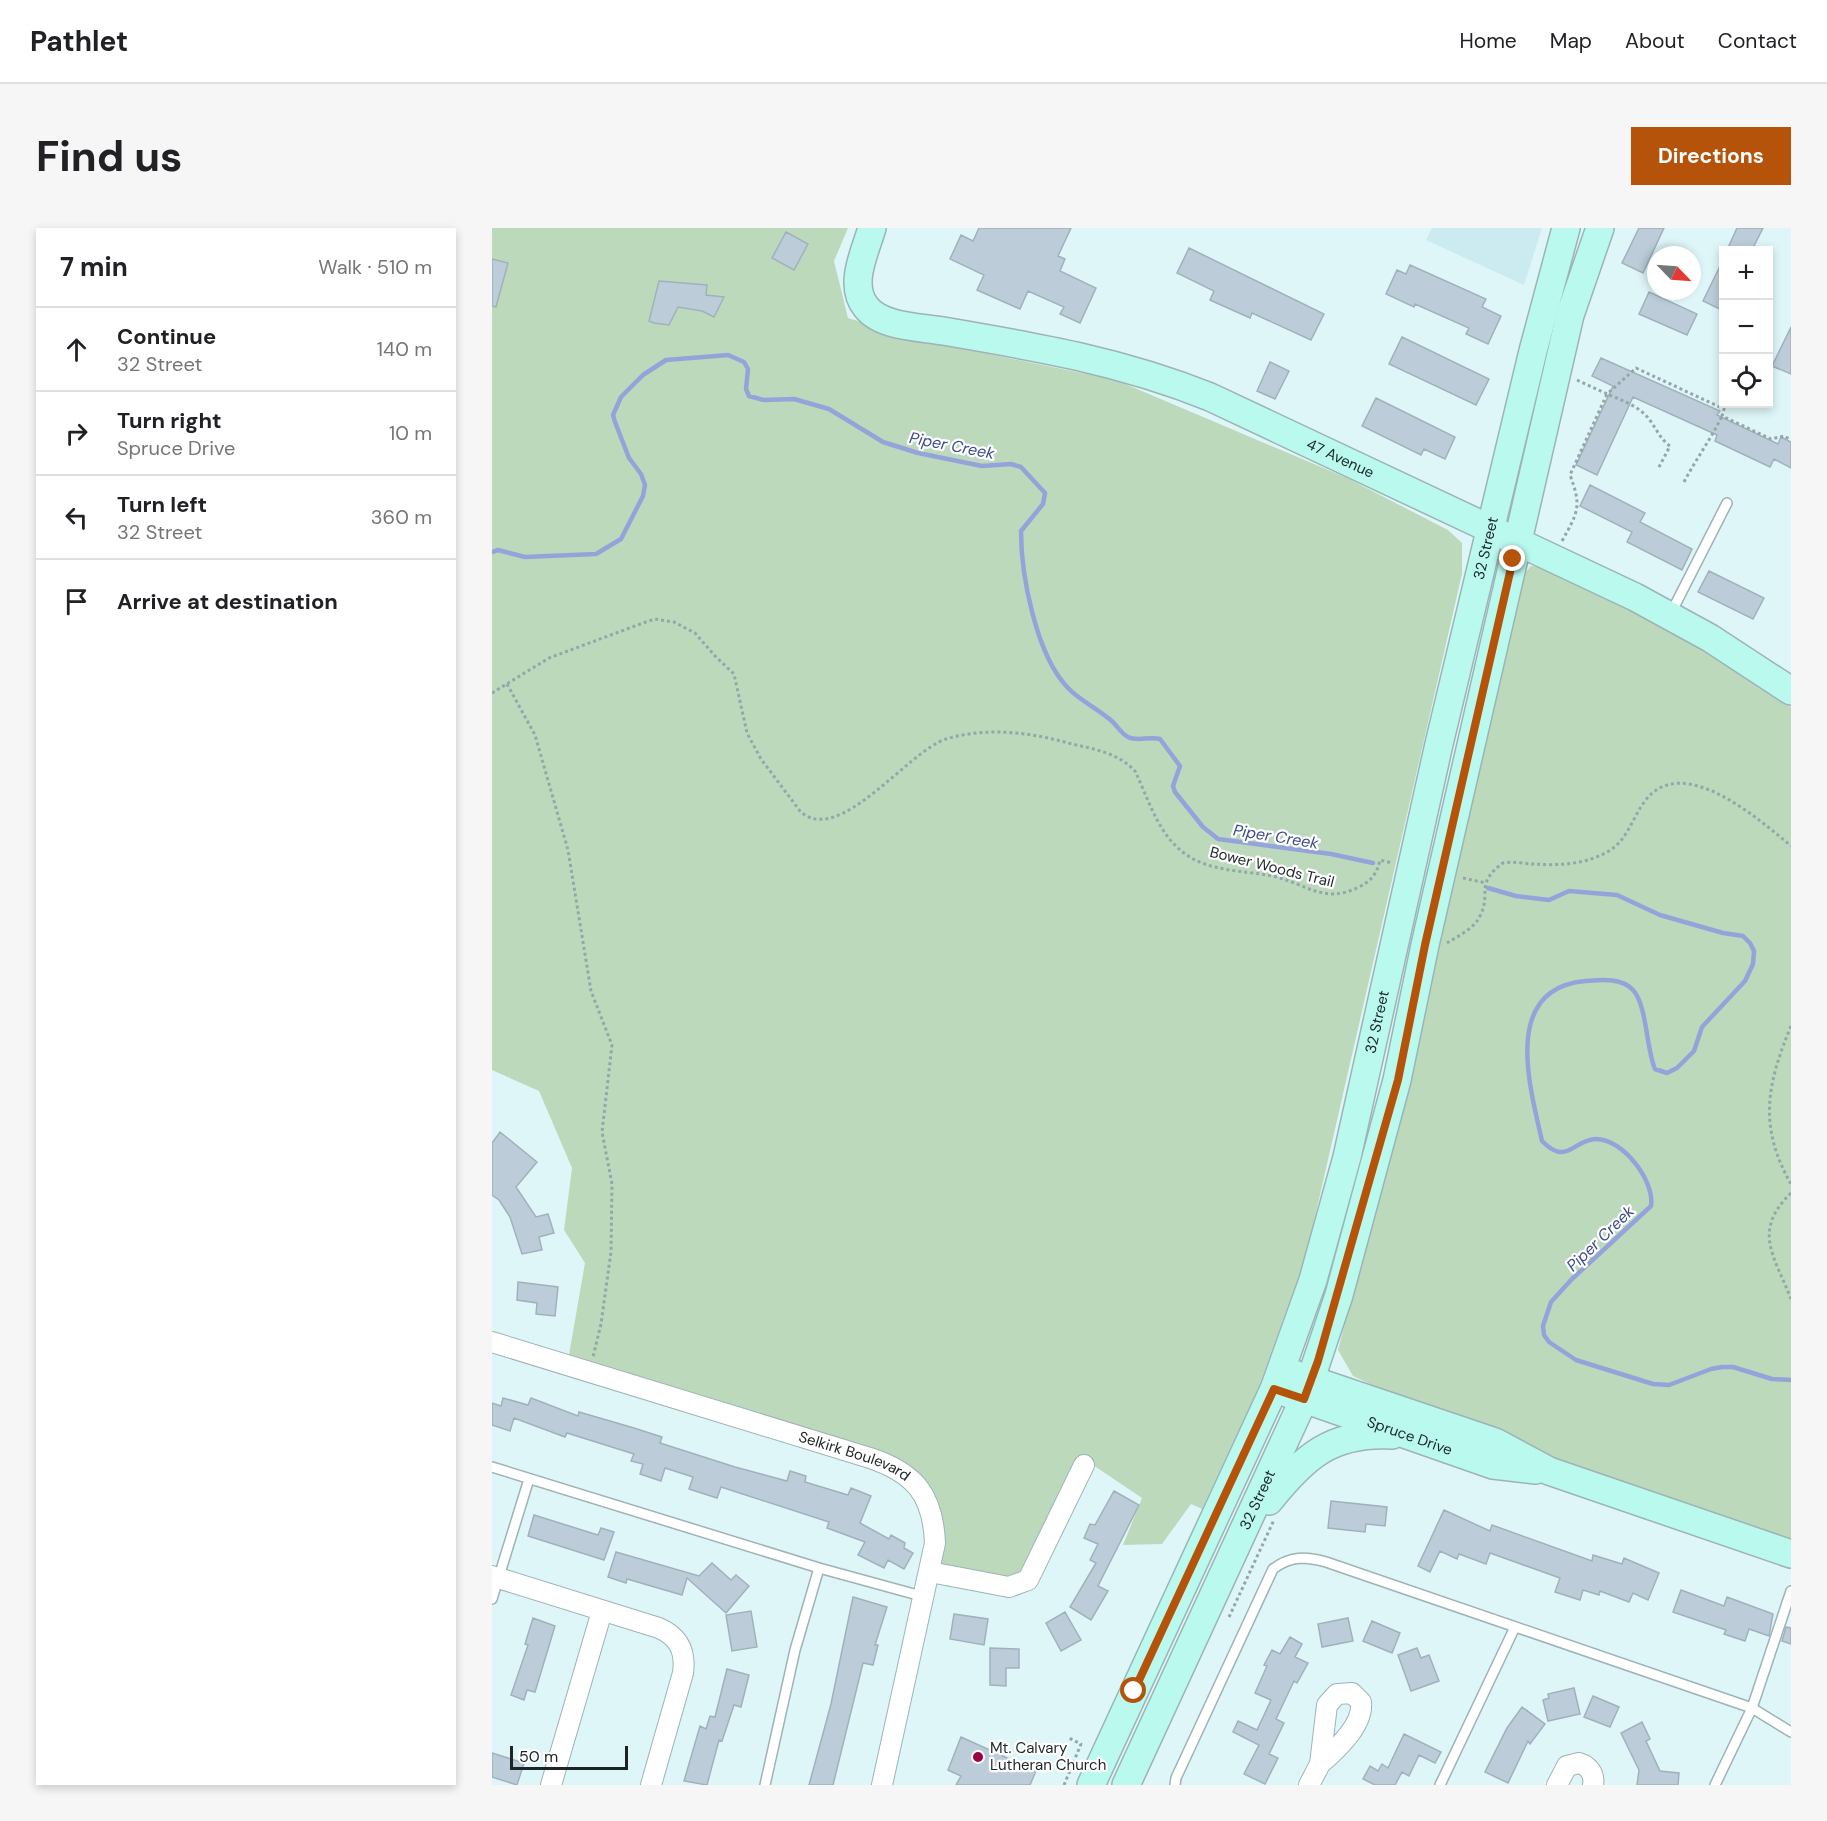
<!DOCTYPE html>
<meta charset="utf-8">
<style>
:root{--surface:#fff;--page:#f6f6f6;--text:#202124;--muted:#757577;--line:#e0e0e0;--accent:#b45309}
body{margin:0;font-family:"DM Sans",sans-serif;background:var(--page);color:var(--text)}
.controls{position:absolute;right:18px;top:18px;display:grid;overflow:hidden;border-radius:0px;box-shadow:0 3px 9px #0003}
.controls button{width:54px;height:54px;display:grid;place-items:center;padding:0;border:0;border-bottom:2px solid var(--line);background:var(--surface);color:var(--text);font:30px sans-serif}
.compass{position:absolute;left:1155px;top:18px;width:54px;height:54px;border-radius:50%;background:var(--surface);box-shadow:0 3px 9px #0003;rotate:115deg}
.scale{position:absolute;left:18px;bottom:15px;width:118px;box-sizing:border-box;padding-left:6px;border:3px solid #1c2426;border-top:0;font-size:16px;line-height:21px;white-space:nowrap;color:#1c2426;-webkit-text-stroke:4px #fff;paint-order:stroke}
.stop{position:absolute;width:18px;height:18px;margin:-14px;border:4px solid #b45309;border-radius:50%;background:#fff}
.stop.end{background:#b45309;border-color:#fff;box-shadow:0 2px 6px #0008}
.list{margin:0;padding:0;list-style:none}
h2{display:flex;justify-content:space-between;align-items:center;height:78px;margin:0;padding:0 24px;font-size:26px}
h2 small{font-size:20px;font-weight:400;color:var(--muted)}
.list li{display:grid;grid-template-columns:39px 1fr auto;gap:18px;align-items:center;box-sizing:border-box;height:84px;padding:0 24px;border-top:2px solid var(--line)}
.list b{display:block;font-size:22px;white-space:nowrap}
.list p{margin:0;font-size:20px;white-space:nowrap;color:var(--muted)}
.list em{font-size:20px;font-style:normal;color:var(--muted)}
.icon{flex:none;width:33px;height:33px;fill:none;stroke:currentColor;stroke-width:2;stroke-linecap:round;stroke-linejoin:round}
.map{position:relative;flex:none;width:1299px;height:1557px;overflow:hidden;border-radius:0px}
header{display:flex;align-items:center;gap:36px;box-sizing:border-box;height:84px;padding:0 30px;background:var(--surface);border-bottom:2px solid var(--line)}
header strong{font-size:28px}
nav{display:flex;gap:33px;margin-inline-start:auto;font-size:21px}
.intro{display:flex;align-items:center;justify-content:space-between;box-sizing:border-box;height:144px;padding:0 36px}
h1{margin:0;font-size:42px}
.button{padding:15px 27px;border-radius:0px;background:var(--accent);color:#fff;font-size:21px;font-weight:700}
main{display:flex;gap:36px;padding:0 36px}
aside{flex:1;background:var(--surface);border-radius:0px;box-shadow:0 3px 9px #0003}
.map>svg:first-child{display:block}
.built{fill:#cbebf0}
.green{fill:#bdd9bc}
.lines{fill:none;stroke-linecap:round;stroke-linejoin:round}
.stream{stroke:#94a4da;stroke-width:4.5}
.building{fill:#bccdd9;stroke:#a1b1bc;stroke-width:1.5}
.lane-casing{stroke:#9db3b6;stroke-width:12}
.street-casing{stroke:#9db3b6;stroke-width:22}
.secondary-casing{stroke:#9db3b6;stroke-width:30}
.path{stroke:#95a6a9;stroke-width:3;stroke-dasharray:3 3;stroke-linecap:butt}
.lane{stroke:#fff;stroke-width:9}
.street{stroke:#fff;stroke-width:20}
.secondary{stroke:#b9f9ee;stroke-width:27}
.route{stroke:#b45309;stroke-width:8}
.poi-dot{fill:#9f0243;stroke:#fff;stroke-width:2}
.labels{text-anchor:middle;stroke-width:4.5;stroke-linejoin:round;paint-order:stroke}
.street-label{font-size:15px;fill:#1c2426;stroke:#fff}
.poi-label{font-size:15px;fill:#1c2426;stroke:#fff;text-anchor:start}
.water-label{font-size:16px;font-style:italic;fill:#3c4a8d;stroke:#fff}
</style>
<header>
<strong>Pathlet</strong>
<nav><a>Home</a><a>Map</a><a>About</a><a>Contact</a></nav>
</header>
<div class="intro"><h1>Find us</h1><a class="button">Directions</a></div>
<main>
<aside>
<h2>7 min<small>Walk · 510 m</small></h2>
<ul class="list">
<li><svg class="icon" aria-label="ahead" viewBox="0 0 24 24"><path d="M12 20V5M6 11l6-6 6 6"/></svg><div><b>Continue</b><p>32 Street</p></div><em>140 m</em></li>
<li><svg class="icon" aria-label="right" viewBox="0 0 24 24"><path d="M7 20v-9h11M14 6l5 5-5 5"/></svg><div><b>Turn right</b><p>Spruce Drive</p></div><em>10 m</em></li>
<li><svg class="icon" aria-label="left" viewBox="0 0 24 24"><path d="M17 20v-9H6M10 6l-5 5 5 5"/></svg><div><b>Turn left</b><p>32 Street</p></div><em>360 m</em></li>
<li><svg class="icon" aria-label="arrive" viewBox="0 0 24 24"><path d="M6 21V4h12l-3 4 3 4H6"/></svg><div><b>Arrive at destination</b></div></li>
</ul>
</aside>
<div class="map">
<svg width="1299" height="1557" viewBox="0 0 1299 1557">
<rect width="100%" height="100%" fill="#dff6f9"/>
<path class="built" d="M940,0H1050L1032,57L934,12Z"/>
<path class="green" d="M0,0H356L342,33L356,90L424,111L624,152L855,250L956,302L970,315V346L814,1028L766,1161L710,1281L699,1276L670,1316L631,1317L650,1270L595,1233L536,1352L438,1344L443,1315L415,1247L75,1138L93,1035L72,1002L80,940L47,863L0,842Z
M1039,338L1056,339L1213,420L1299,479V1326L1003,1214L861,1148L846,1122L915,858L1029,350Z"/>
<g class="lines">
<path class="stream" d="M0,324L6,322L33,329L104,326L129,311L151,268L153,257L149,246L137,230L123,194L121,187L129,169L151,147L174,132L236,127L252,134L256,141L254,161L257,168L272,172L302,171L337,181L391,214L426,225L490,238L519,236L529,239L553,265L551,276L529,303C529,347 544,427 576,460C586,471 604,480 616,490C624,495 628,505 636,509C646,514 657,508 668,511L688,538L681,558L683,564L711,599L726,611L839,626L881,635
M996,660L1024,668L1057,672L1077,663L1125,667L1168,687L1231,705L1251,708L1258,715L1262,723L1261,736L1253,753L1210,799L1202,823L1185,840L1175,845L1163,841C1154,820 1155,777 1141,762C1129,749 1108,752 1093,753C1009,761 1038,859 1050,913C1075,939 1082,911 1104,911C1131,911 1163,953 1159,978L1080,1051L1059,1074L1051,1098L1052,1107L1057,1114L1084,1132L1161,1156L1177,1157L1219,1141L1230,1139H1241L1280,1151L1299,1152"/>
</g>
<path class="building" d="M487,0H579L566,28L573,31L568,43L604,60L588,95L568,86L572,79L536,63L528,81L485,62L492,47L458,31L469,7L481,13Z
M1147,0H1172L1151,45L1130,35Z
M1245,0H1271L1260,22H1235Z
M294,4L316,16L302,42L280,30Z
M697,20L832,86L819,112L760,85L758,90L718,72L722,63L685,45Z
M1232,30V83L1211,73Z
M0,31L16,35L4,79L0,78Z
M918,37L994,71L990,79L1009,88L996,116L974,106L977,100L923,76L922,79L894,66L905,42L914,46Z
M167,53L215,57L214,67L232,69L222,89L210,83L186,79L177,97L162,95L157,93Z
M1157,64L1205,86L1195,107L1147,86Z
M1299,99V146L1280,138Z
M910,109L997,151L984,177L897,136Z
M1109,130L1228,183L1225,187L1286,216L1289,209L1299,214V240L1282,231L1278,239L1223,213L1225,207L1141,169L1105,247L1084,237L1121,158L1100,148Z
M778,134L797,143L783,171L765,163Z
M884,170L963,209L953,231L932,221L929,227L870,198Z
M1098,257L1153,285L1148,294L1200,321L1190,342L1135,314L1140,304L1088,278Z
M1217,343L1272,370L1261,391L1206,364Z
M8,904L45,934L24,959L44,989L56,986L62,1005L47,1009L50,1022L30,1026L18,989L7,972L0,967V915Z
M26,1054L66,1059L63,1088L44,1086L45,1075L25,1072Z
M11,1170L36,1177L39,1170L86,1188L87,1184L142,1200L170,1209L168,1215L243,1239L295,1253L298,1243L314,1248L313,1254L356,1267L359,1260L379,1268L368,1295L397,1311L399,1307L413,1315L412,1320L421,1325L412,1341L396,1332L392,1340L366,1327L373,1314L335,1300L337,1294L229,1259L225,1270L197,1261L201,1249L173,1240L169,1253L148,1246L151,1236L139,1233L142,1226L75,1205L73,1209L22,1190L18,1203L0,1197V1175L9,1178Z
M622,1263L647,1277L606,1358L616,1363L599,1392L578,1379L604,1335L598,1332L606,1316L592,1310L598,1296L603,1297Z
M839,1273L895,1279L893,1298L874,1296L873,1304L836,1300Z
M952,1282L998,1303L1000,1297L1100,1333L1101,1327L1130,1336L1132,1330L1167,1345L1156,1372L1141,1365L1137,1374L1108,1363L1107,1367L1091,1362L1088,1372L1063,1364L1068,1350L998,1325L994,1336L967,1326L965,1331L948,1323L938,1344L926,1338Z
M42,1287L106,1307L109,1300L122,1304L112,1332L36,1308Z
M124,1324L207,1348L220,1335L239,1352L244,1347L257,1358L234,1385L195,1350L190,1367L135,1351L134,1355L116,1349Z
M1189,1362L1232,1378L1235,1369L1281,1386L1277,1408L1257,1401L1253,1413L1232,1406L1234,1402L1181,1384Z
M361,1369L395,1379L383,1417H386L381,1437L371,1435L341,1557H317L339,1476Z
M259,1383L265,1419L240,1423L234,1387Z
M573,1384L589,1412L569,1423L554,1395Z
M462,1386L496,1391L492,1417L458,1411Z
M41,1390L63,1398L43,1464L35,1462L32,1472L19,1467L36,1417L33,1416Z
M856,1390L861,1413L830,1419L826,1396Z
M880,1393L908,1405L900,1425L871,1413Z
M1294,1399L1299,1400V1416L1290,1413Z
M798,1409L810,1416L803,1429L816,1435L805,1455L802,1453L784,1491L792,1495L777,1526L786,1530L773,1556L752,1546L767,1517L741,1504L746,1493L765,1502L779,1472L763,1465L775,1438L772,1437L780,1422L788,1426Z
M498,1420L527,1421V1440H514V1458L498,1457Z
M925,1420L929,1430L937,1427L947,1453L919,1463L906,1427Z
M235,1441L257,1447L249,1479L242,1477L230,1513L227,1512L215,1557L192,1553L208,1498L214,1501L218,1488L223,1489Z
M1082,1460L1088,1486L1056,1493L1051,1472L1057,1470L1056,1466Z
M1101,1468L1127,1479L1118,1499L1092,1489Z
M1030,1479L1053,1496L1038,1516L1036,1513L1016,1555L993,1544L1015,1500Z
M1150,1494L1158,1511L1154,1513L1168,1543L1187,1545L1186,1557H1145L1147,1542L1129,1505Z
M912,1506L949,1524L943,1535L927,1527L917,1548L910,1544L903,1557H883L871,1551L878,1538L886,1543L890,1536L896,1540Z
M469,1509L544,1543L538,1557H464L469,1548L456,1542Z
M0,1525L32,1535L25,1557L0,1549Z"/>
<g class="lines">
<defs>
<path id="lane" d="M1179,385L1235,275
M0,1239L327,1340L433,1369
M0,1371L37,1251
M273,1557L303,1422L327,1340
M683,1557L684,1550L781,1341C798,1328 814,1328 834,1334L1260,1480L1299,1504
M948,1557L1023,1399
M1223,1557L1260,1480L1299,1363"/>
<g id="street">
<path id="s1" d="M0,1114L378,1230C423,1245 441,1267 443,1315L390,1557"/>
<path d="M438,1344L517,1359L536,1352L592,1237"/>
<path d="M0,1348L167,1400C187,1409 194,1423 191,1445L159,1557"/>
<path d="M59,1557L110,1383"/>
<path d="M817,1557L828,1536L835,1477L845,1466L860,1465L869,1474C872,1497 843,1523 828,1536"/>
<path d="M1065,1557L1075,1538L1087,1535C1097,1538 1103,1546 1101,1557"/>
</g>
<g id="secondary">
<path id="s2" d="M380,0C373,24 356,57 374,79C389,99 428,99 451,103C545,119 628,133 718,169L1143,369L1218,410L1299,463"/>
<path d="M802,1146L1003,1214L1057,1243L1299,1326"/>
<path id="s3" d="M795,1165L1001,1237L1044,1242"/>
<path d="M777,1273C812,1229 839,1204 900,1207"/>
<path id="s4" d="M599,1557L782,1161L821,1052L855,929L947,516L1041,123L1074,0"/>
<path id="s5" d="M634,1557L812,1171L847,1067L905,852L933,717L1078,87L1108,0"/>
</g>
</defs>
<use href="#lane" class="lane-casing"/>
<use href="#street" class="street-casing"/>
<use href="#secondary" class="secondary-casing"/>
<path class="path" d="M1085,152L1115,166L1144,140L1232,181L1230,188L1279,211L1292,208L1299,212
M1192,254C1204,231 1219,211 1230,188
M1070,313C1086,284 1090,279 1078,247L1115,166C1129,172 1147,178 1157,191C1164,200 1168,211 1178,218L1166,241
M15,456L43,507L76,622L99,763L120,817L110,904L120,956L119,1024L109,1096L101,1129
M0,465L57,430L151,395L163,391L182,394L203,405L223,428L242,446L255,505L269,531L308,583C346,620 416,523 454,511C494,499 537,504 576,515C601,521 625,524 643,543C656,570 666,606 692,625C717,644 750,642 780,648C814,655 831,677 867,659C879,653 885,646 888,632L900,635
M971,650L994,655
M955,715C966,708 982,701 988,688C1000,665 982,656 1011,635C1022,633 1033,636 1043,636C1067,638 1094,636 1115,624C1135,614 1140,590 1153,573C1190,523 1268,592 1299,618
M1299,798C1275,856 1266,898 1299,956
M1299,965C1260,1003 1282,1027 1299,1071
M737,1389L782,1292
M572,1557L589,1516L577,1510"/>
<use href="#lane" class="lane"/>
<use href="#street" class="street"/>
<use href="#secondary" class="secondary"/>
</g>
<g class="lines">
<path class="route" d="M642,1463L782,1161L812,1171L826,1133L906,852L933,717L1021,331"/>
</g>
<circle class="poi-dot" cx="486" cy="1529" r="6"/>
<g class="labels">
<g class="street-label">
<text dy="5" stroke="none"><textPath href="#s2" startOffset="585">47 Avenue</textPath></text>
<text dy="5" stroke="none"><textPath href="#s4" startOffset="1304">32 Street</textPath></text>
<text transform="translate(780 639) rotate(14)" y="5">Bower Woods Trail</text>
<text dy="5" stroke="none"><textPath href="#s4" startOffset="818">32 Street</textPath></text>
<text dy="5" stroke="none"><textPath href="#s3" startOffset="130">Spruce Drive</textPath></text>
<text dy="5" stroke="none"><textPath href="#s1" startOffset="380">Selkirk Boulevard</textPath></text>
<text dy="5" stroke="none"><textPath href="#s5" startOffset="314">32 Street</textPath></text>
</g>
<g class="poi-label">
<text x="498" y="1525">Mt. Calvary<tspan x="498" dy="17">Lutheran Church</tspan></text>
</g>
<g class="water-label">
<text transform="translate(460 217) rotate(11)" y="6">Piper Creek</text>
<text transform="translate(784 608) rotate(9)" y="6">Piper Creek</text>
<text transform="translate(1108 1010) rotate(-44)" y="6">Piper Creek</text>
</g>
</g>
</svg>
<div class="controls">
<button>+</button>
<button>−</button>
<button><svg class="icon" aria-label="locate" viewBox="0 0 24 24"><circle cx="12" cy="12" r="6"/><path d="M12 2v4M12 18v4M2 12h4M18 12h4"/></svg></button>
</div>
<svg class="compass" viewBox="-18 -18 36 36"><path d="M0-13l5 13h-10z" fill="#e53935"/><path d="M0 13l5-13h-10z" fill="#757577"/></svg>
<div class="scale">50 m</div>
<div class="stop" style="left:642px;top:1463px"></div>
<div class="stop end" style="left:1021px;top:331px"></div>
</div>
</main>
